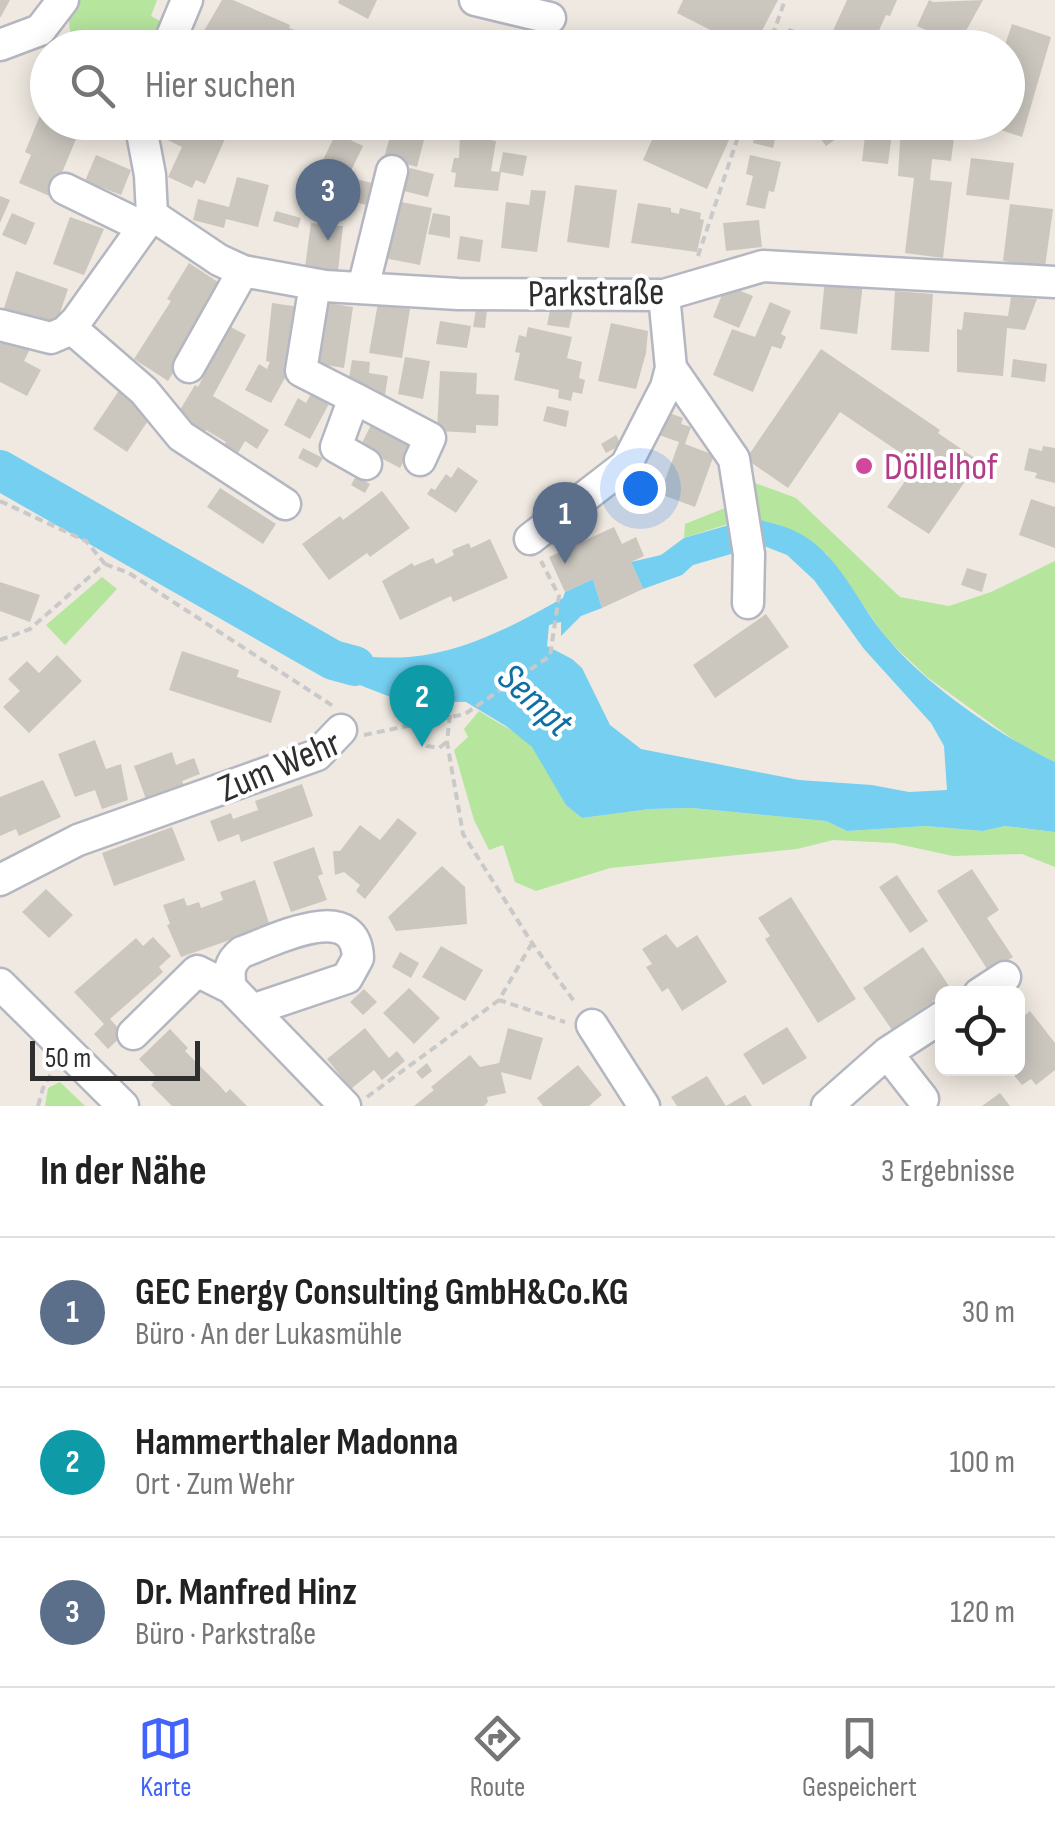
<!DOCTYPE html>
<html lang="de">
<meta charset="utf-8">
<style>
:root{--surface:#fff;--page:#f2f2f2;--text:#222;--muted:#767676;--line:#e0e0e0;--accent:#4264fb}
body{margin:0;font-family:"Sofia Sans Condensed",sans-serif;background:var(--page);color:var(--text)}
.controls{position:absolute;right:30px;bottom:30px;display:grid;overflow:hidden;border-radius:15px;box-shadow:0 5px 25px #0003}
.controls button{width:90px;height:90px;display:grid;place-items:center;padding:0;border:0;border-bottom:2px solid var(--line);background:var(--surface);color:var(--text);font:50px sans-serif}
.scale{position:absolute;left:30px;bottom:25px;width:170px;box-sizing:border-box;padding-left:10px;border:5px solid #2e2e2e;border-top:0;font-size:28px;line-height:35px;white-space:nowrap;color:#2e2e2e;-webkit-text-stroke:8px #fff;paint-order:stroke}
.you{position:absolute;left:640px;top:488px;width:35px;height:35px;margin:-25px;border:8px solid #fff;border-radius:50%;background:#1a73e8;box-shadow:0 0 0 15px #1a73e833}
.badge{display:grid;place-items:center;width:65px;height:65px;border-radius:50%;background:var(--accent);color:#fff;font-size:32px;font-weight:700}
.pin{position:absolute;translate:-50% -82px;filter:drop-shadow(0 2px 5px #0008)}
.pin::after{content:'';position:absolute;top:52px;width:35px;height:30px;background:inherit;clip-path:polygon(0 0,100% 0,50% 100%)}
.list{margin:0;padding:0;list-style:none}
h2{display:flex;justify-content:space-between;align-items:center;height:130px;margin:0;padding:0 40px;font-size:42px}
h2 small{font-size:32px;font-weight:400;color:var(--muted)}
.list li{display:grid;grid-template-columns:65px 1fr auto;gap:30px;align-items:center;box-sizing:border-box;height:150px;padding:0 40px;border-top:2px solid var(--line)}
.list b{display:block;font-size:38px;white-space:nowrap}
.list p{margin:0;font-size:32px;white-space:nowrap;color:var(--muted)}
.list em{font-size:32px;font-style:normal;color:var(--muted)}
.icon{flex:none;width:55px;height:55px;fill:none;stroke:currentColor;stroke-width:2;stroke-linecap:round;stroke-linejoin:round}
.map{position:relative;flex:none;width:1055px;height:1106px;overflow:hidden}
.search{position:absolute;background:var(--surface);box-shadow:0 5px 25px #0003;left:30px;right:30px;top:30px;height:110px;display:flex;align-items:center;gap:25px;box-sizing:border-box;padding:0 35px;border-radius:55px;color:var(--muted);font-size:38px}
.sheet{height:580px;background:var(--surface)}
nav{display:flex;justify-content:space-around;align-items:center;box-sizing:border-box;height:140px;border-top:2px solid var(--line);background:var(--surface);font-size:28px;color:var(--muted)}
nav a{display:grid;justify-items:center;gap:5px}
nav .on{color:var(--accent)}
.map>svg:first-child{display:block}
.green{fill:#b6e59e}
.water{fill:#75cff0}
.lines{fill:none;stroke-linecap:round;stroke-linejoin:round}
.river{stroke:#75cff0;stroke-width:40}
.building{fill:#cbc7bf}
.minor-casing{stroke:#b4b7c1;stroke-width:35}
.path{stroke:#c9c9c9;stroke-width:4;stroke-dasharray:8 5;stroke-linecap:butt}
.minor{stroke:#fff;stroke-width:30}
.hotel-dot{fill:#d1479c;stroke:#fff;stroke-width:4}
.labels{text-anchor:middle;stroke-width:8;stroke-linejoin:round;paint-order:stroke}
.street-label{font-size:38px;fill:#2e2e2e;stroke:#fff}
.hotel-label{font-size:38px;fill:#b23c85;stroke:#fff;text-anchor:start}
.water-label{font-size:40px;font-style:italic;fill:#0d6fa3;stroke:#fff}
</style>
<div class="map">
<svg width="1055" height="1106" viewBox="0 0 1055 1106">
<rect width="100%" height="100%" fill="#efe9e1"/>
<path class="green" d="M75,0H157L151,16L165,24L156,47H79C66,31 67,18 75,0Z
M755,483L796,498L900,597L949,606L991,592L1055,561V762L1022,746L927,677L887,639L826,553L734,522L684,538L685,524L730,506Z
M102,577L117,589L65,645L46,625Z
M479,711C497,723 517,731 532,747C552,770 558,799 582,818L650,809L692,808L826,821L847,831L926,826L983,831L1005,826L1055,832V867L1022,854L953,856L893,843L833,840L797,849L610,868L536,891L515,882L503,845L489,850L474,820L454,750L468,737L464,729Z
M60,1082L85,1106H45L48,1088Z"/>
<path class="water" d="M753,518C771,523 789,526 804,536C842,559 859,606 887,638C925,684 1001,737 1055,762V832L1005,826L983,831L926,826L847,831L826,821L692,808L650,809L582,818L566,805L532,747L506,726L466,702L401,701L344,679L296,648C309,642 320,637 333,643C338,645 341,651 346,653C360,658 394,658 409,657C465,652 515,625 563,598L565,592L593,579L602,608L581,616L561,636V622L549,625L547,646L572,659L582,668L610,725L641,749L799,780L872,785L909,792L947,790L944,746L931,723L864,649L814,580L787,555L764,546L752,548L693,565L682,575L643,589L631,562L661,555L684,538Z"/>
<g class="lines">
<path class="river" d="M0,470L333,660L355,666"/>
</g>
<path class="building" d="M0,0H10L0,18Z
M222,0H233L290,25L289,28L295,30L287,48H202L206,38L201,36Z
M339,0H377L368,19L338,3Z
M683,0H778L753,48H727L730,40L677,13Z
M847,0H897L890,16L886,15L871,48H825Z
M929,0L933,2L983,0L958,45L917,26Z
M1012,24L1051,37L1022,137L980,123L1008,122V48H1004Z
M789,28L804,33L798,48H782Z
M47,98L48,122H83L52,197L19,183L31,155L25,152Z
M165,122H204L211,126L212,122H264L258,135L232,123L205,184L196,180L192,188L168,177L182,147L159,136Z
M288,122H320L316,134Z
M394,122L427,128L417,167L384,158Z
M660,122H737L707,189L643,160Z
M758,122H779L773,148L753,143Z
M850,122H886L893,126L888,164L862,161L865,136L849,134Z
M901,125L955,131L951,161L932,159L930,180L952,182L943,258L905,253L914,178L898,176Z
M827,126L836,139L826,146L817,134Z
M336,133L363,146L350,173L323,160Z
M460,135L496,141L491,171L499,172L503,152L527,156L523,176L501,172L498,191L454,187L456,173L451,172L454,158H459Z
M96,155L131,170L121,195L85,181Z
M750,155L781,162L774,192L769,191L765,209L746,205L753,176L746,174Z
M971,158L1014,163L1009,200L966,195Z
M410,168L434,174L428,197L404,191Z
M328,175L329,185L342,184L346,219L333,221L334,226H343L338,271L305,267L311,223L320,224L318,215L305,216L302,187L313,186L312,176Z
M237,177L269,185L258,227L226,219L224,228L193,220L198,199L229,207Z
M356,179L376,184L371,206L351,201Z
M575,185L617,190L609,248L567,242Z
M531,190L546,191L537,252L501,248L506,202L529,205Z
M0,196L10,200L0,223Z
M396,201L432,208L420,265L384,258Z
M638,203L671,208V212L679,214L680,208L701,213L700,219L704,220L697,252L631,243Z
M1010,204L1053,209L1045,267L1003,261Z
M276,211L301,218L298,228L273,221Z
M12,213L35,223L26,245L2,235Z
M433,213L450,216V238L428,234Z
M70,217L104,229L84,275L53,264Z
M759,220L762,247L726,251L723,223Z
M460,236L483,240L480,262L457,259Z
M189,263L224,286L205,323L168,381L134,359L171,301L167,299Z
M16,271L68,289L56,325L4,308Z
M825,279L863,283L857,334L820,329Z
M726,285L753,296L739,328L713,317Z
M895,291L933,294L929,352L891,350Z
M1011,297L1037,299L1025,330L1007,328L1003,376L957,372V329L962,330L964,312L1008,316Z
M322,302L353,307L344,368L312,363Z
M770,302L791,311L781,334L786,337L781,349L772,346L753,392L713,375L732,329L755,337Z
M272,303L300,307L296,336L290,335L285,378L271,403L245,390L259,364L267,369L270,362L266,361Z
M378,303L410,309L402,358L369,353Z
M476,309L487,310L485,328L473,327Z
M550,310H573L569,328L547,325Z
M440,321L471,326L467,348L436,344Z
M611,323L648,331L646,353L636,389L598,381Z
M229,326L246,335L213,396L269,430L257,449L245,441L235,458L221,450L226,442L206,430L199,439L172,423L195,385L198,387Z
M528,327L572,337L567,358L582,362L579,378L585,380L582,394L573,392L571,401L558,398L559,390L514,380L520,353L515,352L519,335L526,337Z
M0,331L31,347L24,361L41,370L27,396L0,382Z
M821,349L940,430L938,433L979,461L929,534L887,507L917,464L840,412L788,488L746,459Z
M405,357L430,361L423,399L398,394Z
M1013,359L1047,364L1045,382L1011,377Z
M352,360L370,362L369,373L388,376L384,401L349,378Z
M440,371L477,373L476,394L499,395L498,426L476,425V433L437,431Z
M120,389L154,412L127,452L93,429Z
M311,394L329,404L310,439L284,425L298,398L306,403Z
M547,406L569,411L566,427L543,421Z
M664,411L683,418L681,424L691,427L685,444L714,455L695,507L660,494L679,442L656,434Z
M376,415L417,436L400,468L360,447Z
M616,435L621,445L606,453L601,444Z
M1043,446L1055,448V483L1035,478L1037,473L1024,470L1029,448L1042,451Z
M303,448L323,458L317,468L298,458Z
M458,467L478,481L456,513L427,494L431,488L435,490L446,474L451,478Z
M356,476L370,484L365,493L351,485Z
M220,488L276,524L263,544L207,507Z
M382,491L410,528L370,557L367,553L329,580L302,544L340,516L343,520Z
M1031,499L1055,507V548L1019,535Z
M614,527L622,544L636,537L644,556L631,562L643,589L602,608L593,579L565,592L549,557Z
M490,539L508,578L453,602L451,596L400,620L382,581L412,563L414,566L433,558L436,564L454,555L452,550L469,543L471,548Z
M967,568L987,574L982,592L961,585Z
M0,582L40,595L30,622L0,611Z
M766,614L789,647L715,698L693,665Z
M182,651L239,670L237,677L281,691L271,723L169,690Z
M57,655L82,681L29,733L3,707L20,691L8,679L27,661L39,673Z
M95,740L106,769L121,764L128,800L102,809L95,790L75,797L58,754Z
M172,752L176,765L194,758L200,774L182,781L185,788L147,802L134,766Z
M43,780L61,817L19,836L16,829L0,836V797Z
M302,784L313,816L241,842L239,834L218,842L210,821L231,813L233,819L258,810L255,801Z
M398,818L417,833L365,899L356,891L360,885L344,872L335,875L333,851H340L360,825L380,840Z
M172,827L185,860L114,886L102,853Z
M314,847L323,874L318,876L327,900L291,912L273,862Z
M442,866L465,887L467,924L396,931L388,917Z
M972,869L999,910L987,918L1013,957L989,972L937,891Z
M897,875L928,921L910,933L879,887Z
M255,880L270,926L181,957L167,925L170,924L163,905L184,898L187,906L199,902L201,908L223,900L220,892Z
M46,889L73,915L49,938L22,912Z
M791,897L856,999L818,1023L765,939L770,936L758,918Z
M666,934L677,948L697,935L727,982L682,1011L668,988L662,992L646,967L652,964L642,949Z
M153,937L171,956L159,967L163,972L110,1019L124,1034L108,1049L94,1034L104,1024L74,992L136,938L143,946Z
M441,946L483,970L465,1001L422,977Z
M923,947L951,989L892,1030L863,988Z
M400,952L419,963L411,978L392,967Z
M409,988L440,1018L414,1044L383,1013Z
M364,989L377,1002L363,1015L350,1002Z
M1030,1011L1055,1043V1070L1036,1085L1031,1079L1022,1085L1012,1073L1021,1066L1018,1061V1021Z
M787,1027L807,1058L763,1085L743,1054Z
M365,1028L389,1058L397,1051L405,1061L382,1080L374,1070L351,1089L327,1059Z
M508,1028L543,1038L531,1080L501,1072L506,1093L487,1097L488,1102L484,1106H414L434,1090L431,1087L470,1055L480,1067L499,1063Z
M170,1029L188,1048L185,1051L220,1086L226,1093L230,1089L247,1106H172L151,1085L157,1078L139,1059Z
M427,1063L432,1071L422,1079L416,1072Z
M578,1065L602,1095L589,1106H543L537,1098Z
M707,1076L726,1106H677L671,1097Z
M1000,1093L1010,1106H982Z
M745,1095L752,1106H726Z"/>
<g class="lines">
<defs>
<path id="minor" d="M475,0L550,18
M40,30L63,0
M0,45L40,30
M167,48L187,0
M140,122L150,175L152,215
M65,189L143,227
M152,215L219,260L243,271L325,286L458,294L664,295L763,266L1055,282
M315,284L301,371L354,398L336,447L366,464
M363,288L392,171
M0,325L51,338L65,332L77,320L152,215
M70,327L144,391L181,436L285,504
M189,367L243,271
M671,368L734,459L749,554L748,603
M354,398L430,438L420,460
M530,539L626,465L666,387L671,368L664,295
M0,880L78,840L317,755L341,730
M0,984L123,1106
M979,994L1005,977
M252,1010L347,978L358,958C356,897 273,941 242,952C229,962 228,972 231,988L345,1106
M592,1025L644,1106
M133,1034L197,971L231,988
M887,1053L923,1099
M827,1106L887,1053L942,1017"/>
</defs>
<use href="#minor" class="minor-casing"/>
<path class="path" d="M768,48L785,0
M698,256L743,122
M0,501L86,541L105,564
M105,564L129,573L333,706
M0,640L30,629L104,564
M450,715L447,742L463,834L532,943L576,1004
M414,723L427,746L439,748L447,742
M364,735L465,714L550,656L559,596L541,561
M532,943L499,1000L565,1022
M367,1097L499,1000
M38,1106L43,1088L52,1072"/>
<use href="#minor" class="minor"/>
</g>
<circle class="hotel-dot" cx="864" cy="466" r="10"/>
<g class="labels">
<g class="street-label">
<text transform="translate(596 292) rotate(-1)" y="13">Parkstraße</text>
<text transform="translate(279 765) rotate(-23)" y="13">Zum Wehr</text>
</g>
<g class="hotel-label">
<text x="884" y="479">Döllelhof</text>
</g>
<g class="water-label">
<text transform="translate(536 699) rotate(43)" y="14">Sempt</text>
</g>
</g>
</svg>
<div class="controls">
<button><svg class="icon" aria-label="locate" viewBox="0 0 24 24"><circle cx="12" cy="12" r="6"/><path d="M12 2v4M12 18v4M2 12h4M18 12h4"/></svg></button>
</div>
<div class="scale">50 m</div>
<div class="you"></div>
<div class="pin badge" style="left:565px;top:564px;background:#5c6f8a">1</div>
<div class="pin badge" style="left:422px;top:747px;background:#0f9aa8">2</div>
<div class="pin badge" style="left:328px;top:241px;background:#5c6f8a">3</div>
<div class="search"><svg class="icon" aria-label="search" viewBox="0 0 24 24"><circle cx="10" cy="10" r="6"/><path d="M15 15l6 6"/></svg>Hier suchen</div>
</div>
<section class="sheet">
<h2>In der Nähe<small>3 Ergebnisse</small></h2>
<ul class="list">
<li><span class="badge" style="background:#5c6f8a">1</span><div><b>GEC Energy Consulting GmbH&amp;Co.KG</b><p>Büro · An der Lukasmühle</p></div><em>30 m</em></li>
<li><span class="badge" style="background:#0f9aa8">2</span><div><b>Hammerthaler Madonna</b><p>Ort · Zum Wehr</p></div><em>100 m</em></li>
<li><span class="badge" style="background:#5c6f8a">3</span><div><b>Dr. Manfred Hinz</b><p>Büro · Parkstraße</p></div><em>120 m</em></li>
</ul>
</section>
<nav>
<a class="on"><svg class="icon" aria-label="map" viewBox="0 0 24 24"><path d="M3 6l6-2 6 2 6-2v14l-6 2-6-2-6 2zM9 4v14M15 6v14"/></svg>Karte</a>
<a><svg class="icon" aria-label="directions" viewBox="0 0 24 24"><path d="M12 3l9 9-9 9-9-9zM9 14v-3h6M13 9l2 2-2 2"/></svg>Route</a>
<a><svg class="icon" aria-label="saved" viewBox="0 0 24 24"><path d="M7 4h10v16l-5-4-5 4z"/></svg>Gespeichert</a>
</nav>
